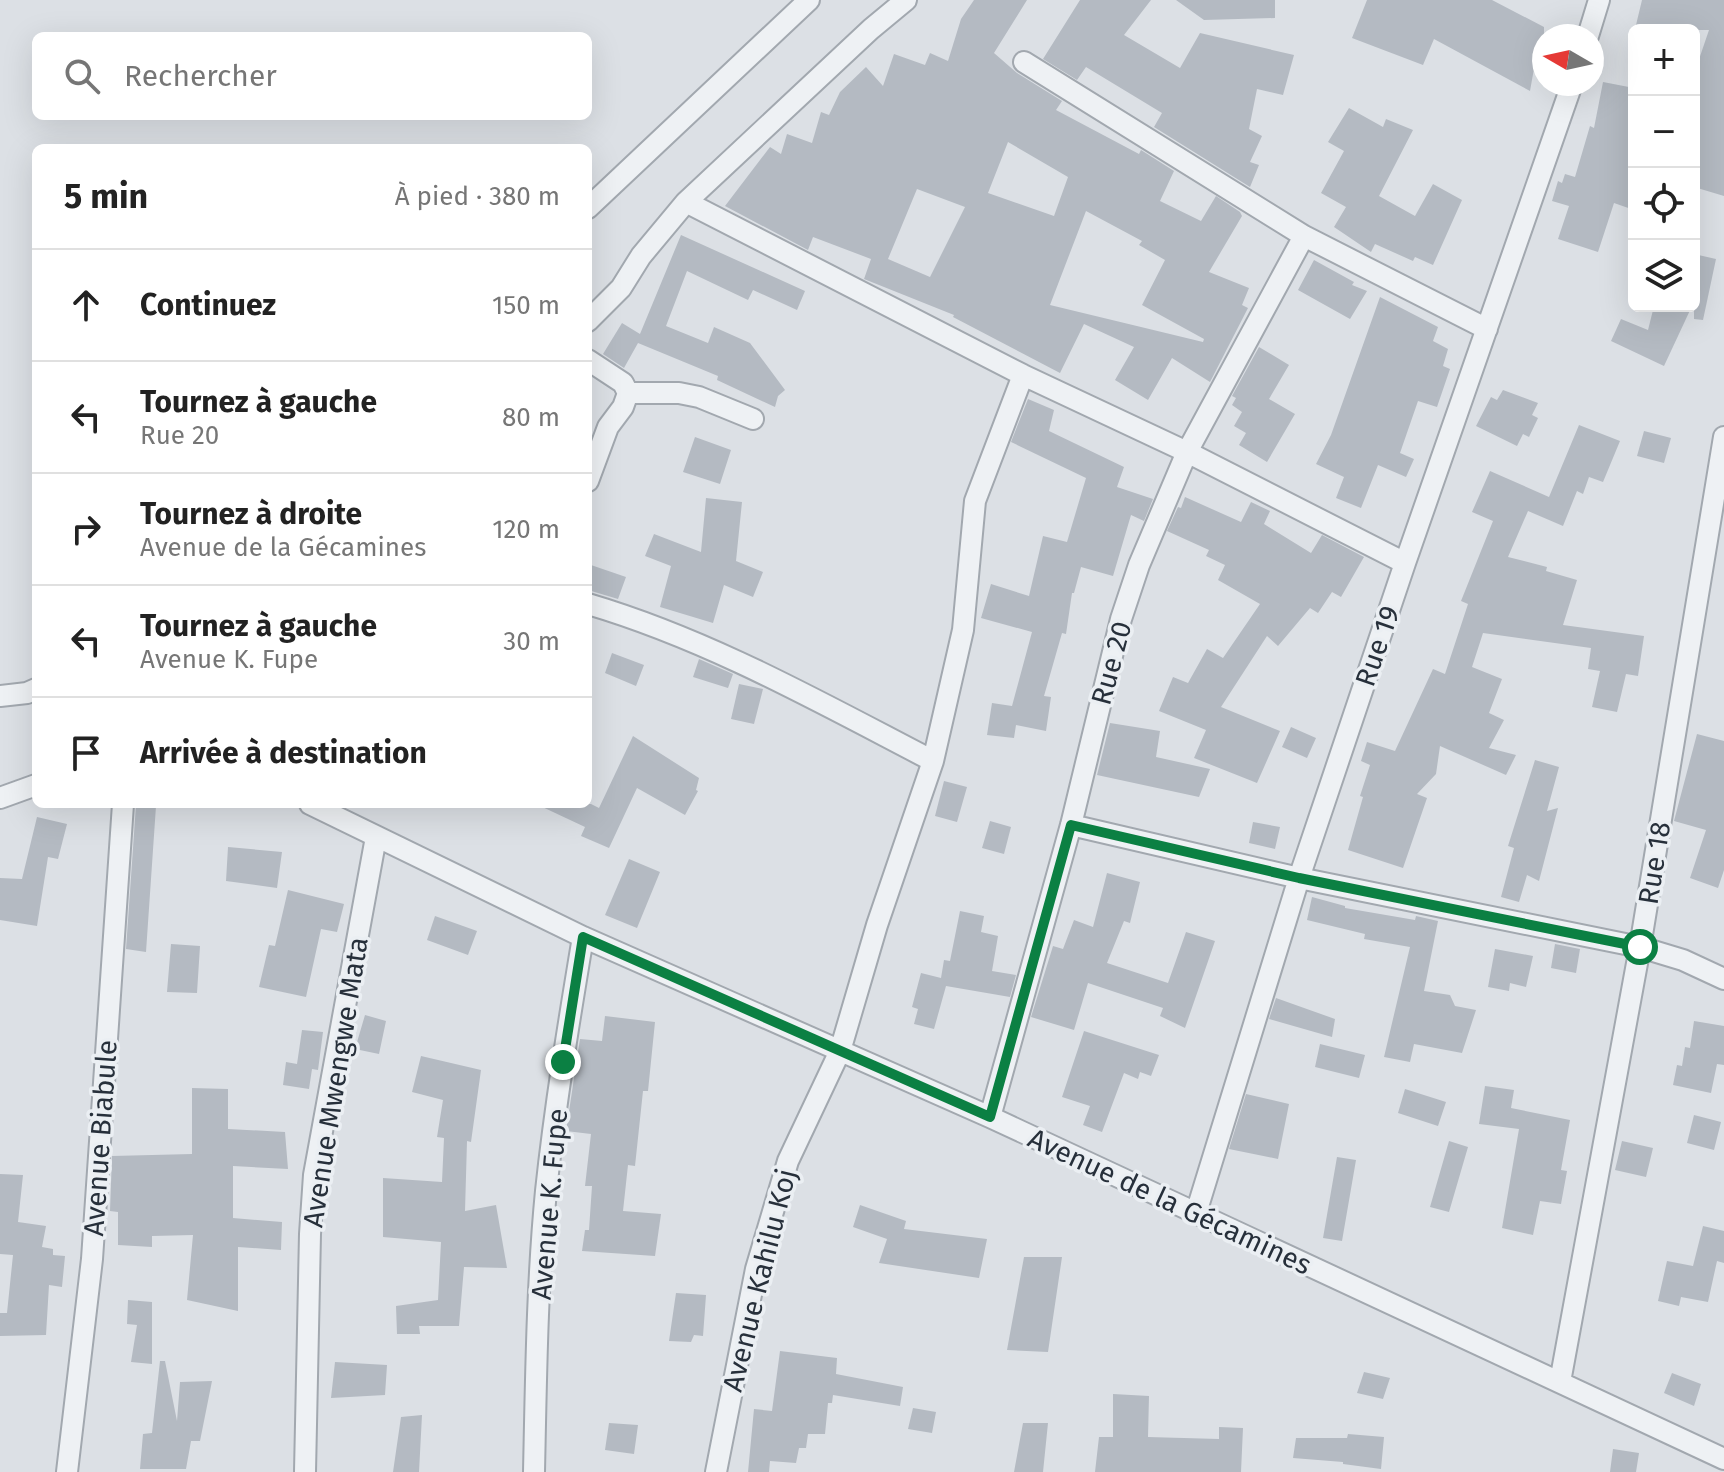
<!DOCTYPE html>
<html lang="fr">
<meta charset="utf-8">
<style>
:root{--surface:#fff;--page:#f6f6f6;--text:#222;--muted:#767676;--line:#e0e0e0}
body{margin:0;font-family:"Fira Sans",sans-serif;background:var(--page);color:var(--text)}
.controls{position:absolute;right:24px;top:24px;display:grid;overflow:hidden;border-radius:12px;box-shadow:0 8px 32px #0002}
.controls button{width:72px;height:72px;display:grid;place-items:center;padding:0;border:0;border-bottom:2px solid var(--line);background:var(--surface);color:var(--text);font:40px sans-serif}
.compass{position:absolute;left:1532px;top:24px;width:72px;height:72px;border-radius:50%;background:var(--surface);box-shadow:0 8px 32px #0002;rotate:279deg}
.stop{position:absolute;width:24px;height:24px;margin:-18px;border:6px solid #0b8043;border-radius:50%;background:#fff}
.stop.end{background:#0b8043;border-color:#fff;box-shadow:0 2px 8px #0008}
.list{margin:0;padding:0;list-style:none}
h2{display:flex;justify-content:space-between;align-items:center;height:104px;margin:0;padding:0 32px;font-size:34px}
h2 small{font-size:26px;font-weight:400;color:var(--muted)}
.list li{display:grid;grid-template-columns:52px 1fr auto;gap:24px;align-items:center;box-sizing:border-box;height:112px;padding:0 32px;border-top:2px solid var(--line)}
.list b{display:block;font-size:30px;white-space:nowrap}
.list p{margin:0;font-size:26px;white-space:nowrap;color:var(--muted)}
.list em{font-size:26px;font-style:normal;color:var(--muted)}
.icon{flex:none;width:44px;height:44px;fill:none;stroke:currentColor;stroke-width:2;stroke-linecap:round;stroke-linejoin:round}
.map{position:relative;flex:none;width:1724px;height:1472px;overflow:hidden}
.search{position:absolute;background:var(--surface);box-shadow:0 8px 32px #0002;left:32px;top:32px;width:560px;height:88px;display:flex;align-items:center;gap:20px;box-sizing:border-box;padding:0 28px;border-radius:12px;color:var(--muted);font-size:30px}
.panel{position:absolute;background:var(--surface);box-shadow:0 8px 32px #0002;left:32px;top:144px;width:560px;height:664px;border-radius:12px}
.map>svg:first-child{display:block}
.building{fill:#b4bac2;fill-rule:evenodd}
.lines{fill:none;stroke-linecap:round;stroke-linejoin:round}
.street-casing{stroke:#a2a8af;stroke-width:24}
.street{stroke:#eef1f4;stroke-width:20}
.route{stroke:#0b8043;stroke-width:10}
.labels{text-anchor:middle;stroke-width:7;stroke-linejoin:round;paint-order:stroke}
.street-label{font-size:28px;fill:#27303b;stroke:#ebeff3}
</style>
<div class="map">
<svg width="1724" height="1472" viewBox="0 0 1724 1472">
<rect width="100%" height="100%" fill="#dce0e5"/>
<path class="building" d="M974,0H1027L994,53L1017,73L1062,101L1056,110L1139,154L1141,150L1174,171L1160,201L1201,221L1216,196L1240,212L1242,216L1209,272L1249,288L1242,305L1248,308L1210,382L1172,358L1148,400L1115,380L1134,347L1084,324L1060,373L953,317L954,315L864,279L871,259L813,237L808,250L725,206L770,147L781,154L787,134L812,143L821,112L829,115L840,92L866,67L883,86L894,54L925,65L930,53L948,61L961,19ZM1008,142L1068,177L1054,216L988,193ZM917,189L965,207L930,277L888,259ZM1086,211L1142,241L1139,245L1165,260L1142,305L1204,339L1203,342L1050,305Z
M1080,0H1151L1124,35L1180,68L1200,33L1294,55L1283,95L1257,89L1249,129L1262,136L1250,162L1259,165L1250,187L1154,127L1162,113L1086,67L1077,80L1043,59Z
M1176,0H1275V18L1204,20Z
M1367,0H1492L1544,27V67L1535,63L1530,91L1434,39L1423,65L1352,38Z
M1642,0H1724V196L1694,187V74L1709,30H1655L1636,25Z
M1603,82L1634,88V210L1614,203L1598,252L1558,239L1569,206L1552,201L1558,181L1562,183L1565,174L1575,177L1590,126L1594,128Z
M1349,108L1383,127L1386,119L1413,130L1379,196L1415,216L1433,184L1462,200L1433,265L1415,257L1413,261L1375,244L1371,252L1334,227L1346,207L1321,193L1344,151L1328,142Z
M681,235L805,291L797,310L753,290L748,300L687,271L666,326L708,343L714,327L750,343L785,390L778,396L775,407L717,380L718,376L638,343L624,368L603,354L622,323L640,334Z
M1694,254L1716,259L1703,320L1694,319Z
M1314,260L1354,282L1352,285L1367,291L1350,319L1298,290Z
M1380,297L1438,327L1433,341L1448,349L1443,366L1450,369L1437,407L1418,401L1400,453L1414,459L1406,477L1378,465L1361,508L1336,498L1344,477L1316,464L1331,435Z
M1654,306H1692L1664,366L1611,341L1621,319L1648,330Z
M1259,347L1289,365L1269,399L1295,414L1267,462L1239,445L1246,433L1234,426L1242,412L1232,405L1236,398L1232,396Z
M1503,390L1538,403L1532,415L1538,418L1529,437L1523,434L1517,446L1476,426L1491,397L1497,400Z
M1028,399L1054,410L1049,431L1124,467L1117,487L1153,499L1144,521L1131,515L1113,576L1081,567L1074,593H1072L1066,634L1062,633L1044,696L1051,697L1046,731L1016,725L1014,738L987,735L992,703L1012,706L1032,632L981,618L991,584L1029,596L1043,536L1067,542L1086,478L1011,442Z
M1579,425L1620,441L1603,482L1589,477L1583,494L1577,491L1563,526L1528,511L1508,557L1547,567L1546,571L1577,580L1563,625L1644,636L1638,676L1626,674L1617,712L1592,707L1600,671L1588,669L1591,648L1483,633L1472,667L1502,679L1489,713L1504,720L1489,748L1516,755L1506,775L1440,746L1436,774L1417,794L1427,798L1403,868L1348,850L1363,797L1360,796L1370,765L1361,761L1367,742L1395,751L1433,669L1445,674L1468,604L1461,601L1493,521L1472,512L1490,471L1549,497Z
M1644,431L1671,438L1664,463L1637,456Z
M695,437L731,450L720,484L683,472Z
M1185,497L1241,522L1251,502L1270,511L1264,524L1311,553L1322,535L1364,557L1341,597L1332,592L1318,613L1310,608L1278,646L1267,636L1221,707L1280,731L1257,783L1194,758L1206,730L1159,711L1173,677L1188,683L1207,649L1223,658L1260,604L1218,580L1225,565L1206,556L1209,550L1167,531L1178,507L1181,508Z
M706,498L742,502L736,561L763,572L753,597L724,585L713,623L660,607L671,566L645,556L654,534L701,552Z
M588,564L626,577L618,599L588,590Z
M612,653L644,665L636,686L605,673Z
M699,659L733,674L728,688L693,677Z
M739,684L763,689L754,724L731,719Z
M1110,723L1160,731L1156,757L1210,769L1199,797L1097,775Z
M1291,727L1316,738L1307,758L1282,747Z
M1697,734L1724,741V870L1718,888L1690,878L1706,830L1674,821Z
M633,736L699,778L696,790L698,791L685,815L637,788L609,848L581,836L585,827L536,804H591L599,808Z
M1535,760L1559,767L1547,811L1558,808L1539,881L1527,875L1519,902L1501,897L1514,848L1508,846Z
M944,781L967,787L957,822L935,816Z
M136,805L156,806L146,952L126,949Z
M37,817L67,824L58,859L48,857L37,926L0,920V878L22,879Z
M990,821L1011,827L1004,854L982,848Z
M1253,822L1280,827L1275,849L1249,843Z
M228,847L282,852L277,888L226,881Z
M629,859L660,872L637,928L605,915Z
M1107,873L1140,882L1130,923L1124,921L1107,963L1168,983L1186,932L1215,941L1185,1028L1160,1016L1163,1008L1088,983L1074,1030L1031,1017L1053,946L1063,949L1074,920L1093,927Z
M288,890L344,904L337,932L321,929L306,997L259,987L269,945L275,946Z
M1312,897L1345,906V908L1415,920L1416,916L1438,921L1424,991L1450,995L1455,1006L1476,1010L1462,1053L1414,1044L1410,1062L1384,1057L1410,947L1364,939L1365,934L1307,920Z
M960,911L984,916L981,932L998,936L992,971L1016,975L1010,997L946,986L934,1029L914,1024L918,1009L912,1007L921,973L941,978L944,960L950,961Z
M435,916L477,931L468,955L427,940Z
M171,944L200,946L197,993L167,992Z
M1555,944L1580,949L1576,973L1551,968Z
M1495,949L1533,956L1526,987L1510,983L1509,991L1488,987Z
M1276,998L1335,1019L1332,1037L1269,1019Z
M365,1015L386,1021L379,1054L355,1049Z
M605,1016L655,1022L648,1091H643L635,1166L628,1165L623,1211L661,1214L655,1256L582,1251L585,1230H589L592,1186H585L591,1134L566,1131L580,1039L602,1041Z
M1694,1021L1724,1026V1065L1717,1064L1711,1093L1673,1085L1677,1065L1682,1066L1685,1047L1690,1048Z
M302,1030L323,1032L318,1070L312,1069L309,1089L283,1085L286,1062L297,1064Z
M1084,1031L1159,1055L1151,1076L1140,1072L1138,1079L1124,1073L1102,1132L1083,1125L1090,1106L1062,1097Z
M1320,1044L1365,1055L1359,1078L1315,1067Z
M421,1056L481,1070L471,1142L467,1141L465,1211L496,1205L507,1268L464,1267L459,1326H419L420,1334H397L396,1306L438,1300L441,1242L383,1237V1178L442,1182L444,1138L437,1137L443,1100L412,1092Z
M1485,1086L1514,1090L1511,1108L1570,1120L1561,1170L1567,1171L1561,1204L1540,1201L1533,1235L1502,1228L1519,1129L1479,1124Z
M192,1088L228,1089V1129L285,1132L288,1169L233,1166V1218L282,1222L281,1250L238,1247V1311L187,1300L193,1235L152,1236V1247L118,1245V1212L110,1211L112,1156L192,1154Z
M1405,1089L1446,1102L1438,1126L1398,1113Z
M1246,1094L1289,1104L1278,1159L1229,1149Z
M1694,1115L1721,1122L1714,1150L1687,1143Z
M1449,1141L1468,1147L1449,1212L1430,1207Z
M1622,1141L1653,1148L1646,1177L1615,1170Z
M1337,1157L1356,1160L1342,1241L1323,1238Z
M0,1174L23,1175L18,1222L46,1226L42,1247L53,1249V1255L65,1256L62,1287L49,1285L46,1335L0,1336V1313H7L13,1255L0,1254Z
M860,1205L906,1221L904,1229L987,1239L979,1278L879,1263L887,1239L853,1227Z
M1703,1226L1724,1231V1263L1717,1261L1708,1302L1681,1297L1679,1306L1658,1301L1667,1261L1693,1266Z
M1024,1257H1062L1048,1352L1007,1350Z
M676,1293L706,1295L703,1336L694,1335L691,1342L669,1341Z
M128,1300L152,1302V1364L131,1362L137,1325L127,1324Z
M780,1351L837,1358L836,1374L903,1387L900,1406L833,1395L832,1403H828L825,1434H808L806,1448H799L796,1463L770,1461L769,1472H748L754,1409L772,1411Z
M160,1361H165L177,1421L180,1382L212,1381L200,1441H191L186,1469H140L143,1434L152,1433Z
M335,1362L387,1365L385,1395L331,1398Z
M1364,1372L1390,1378L1383,1399L1357,1393Z
M1672,1373L1701,1384L1694,1406L1664,1393Z
M1113,1394L1149,1396L1148,1437L1219,1439V1427L1243,1428L1241,1472H1095L1099,1437H1113Z
M913,1408L936,1412L932,1433L908,1429Z
M422,1415L419,1472H393L401,1417Z
M609,1423L638,1425L634,1454L605,1450Z
M1023,1423H1048L1043,1472H1014Z
M1348,1434L1384,1437L1381,1469L1343,1464V1462L1293,1458L1296,1438H1347Z
M1613,1449L1639,1453L1636,1472H1610Z"/>
<g class="lines">
<defs>
<path id="street" d="M1588,36L1599,0
M1024,62L1304,236L1487,329
M686,202L1023,375L1187,452L1405,563
M588,208L809,0
M588,321L621,288L641,256L686,202L871,29L906,0
M588,360L623,383L628,393L623,407L608,427L588,481
M628,393H679L699,397L753,419
M588,604C710,640 821,703 933,761
M0,696L27,693L36,689
M0,798L36,785
M310,804L583,937L990,1117L1724,1459
M1071,825L1299,878L1640,947L1683,960L1724,979
M990,1117L1071,825L1121,619L1139,565L1187,452L1304,236
M1196,1213L1299,878L1405,563L1572,84
M1560,1382L1640,947L1724,437
M67,1472L92,1259L123,804
M305,1472L310,1234L314,1175L376,837
M534,1472C536,1379 537,1284 546,1191C555,1106 569,1021 583,937
M716,1472L756,1269L788,1161L840,1051L877,925L933,761L963,630L975,501L1023,375"/>
</defs>
<use href="#street" class="street-casing"/>
<use href="#street" class="street"/>
</g>
<g class="lines">
<path class="route" d="M563,1062L583,937L990,1117L1071,825L1299,878L1640,947"/>
</g>
<g class="labels">
<g class="street-label">
<text transform="translate(1377 646) rotate(-71)" y="10">Rue 19</text>
<text transform="translate(1111 663) rotate(-75)" y="10">Rue 20</text>
<text transform="translate(1654 863) rotate(-81)" y="10">Rue 18</text>
<text transform="translate(335 1082) rotate(-81)" y="10">Avenue Mwengwe Mata</text>
<text transform="translate(100 1138) rotate(-86)" y="10">Avenue Biabule</text>
<text transform="translate(1170 1201) rotate(25)" y="10">Avenue de la Gécamines</text>
<text transform="translate(549 1204) rotate(-85)" y="10">Avenue K. Fupe</text>
<text transform="translate(759 1280) rotate(-76)" y="10">Avenue Kahilu Koj</text>
</g>
</g>
</svg>
<div class="controls">
<button>+</button>
<button>−</button>
<button><svg class="icon" aria-label="locate" viewBox="0 0 24 24"><circle cx="12" cy="12" r="6"/><path d="M12 2v4M12 18v4M2 12h4M18 12h4"/></svg></button>
<button><svg class="icon" aria-label="layers" viewBox="0 0 24 24"><path d="M12 4l9 5-9 5-9-5zM3 14l9 5 9-5"/></svg></button>
</div>
<svg class="compass" viewBox="-18 -18 36 36"><path d="M0-13l5 13h-10z" fill="#e53935"/><path d="M0 13l5-13h-10z" fill="#767676"/></svg>
<div class="stop" style="left:1640px;top:947px"></div>
<div class="stop end" style="left:563px;top:1062px"></div>
<div class="search"><svg class="icon" aria-label="search" viewBox="0 0 24 24"><circle cx="10" cy="10" r="6"/><path d="M15 15l6 6"/></svg>Rechercher</div>
<section class="panel">
<h2>5 min<small>À pied · 380 m</small></h2>
<ul class="list">
<li><svg class="icon" aria-label="ahead" viewBox="0 0 24 24"><path d="M12 20V5M6 11l6-6 6 6"/></svg><div><b>Continuez</b></div><em>150 m</em></li>
<li><svg class="icon" aria-label="left" viewBox="0 0 24 24"><path d="M17 20v-9H6M10 6l-5 5 5 5"/></svg><div><b>Tournez à gauche</b><p>Rue 20</p></div><em>80 m</em></li>
<li><svg class="icon" aria-label="right" viewBox="0 0 24 24"><path d="M7 20v-9h11M14 6l5 5-5 5"/></svg><div><b>Tournez à droite</b><p>Avenue de la Gécamines</p></div><em>120 m</em></li>
<li><svg class="icon" aria-label="left" viewBox="0 0 24 24"><path d="M17 20v-9H6M10 6l-5 5 5 5"/></svg><div><b>Tournez à gauche</b><p>Avenue K. Fupe</p></div><em>30 m</em></li>
<li><svg class="icon" aria-label="arrive" viewBox="0 0 24 24"><path d="M6 21V4h12l-3 4 3 4H6"/></svg><div><b>Arrivée à destination</b></div></li>
</ul>
</section>
</div>
